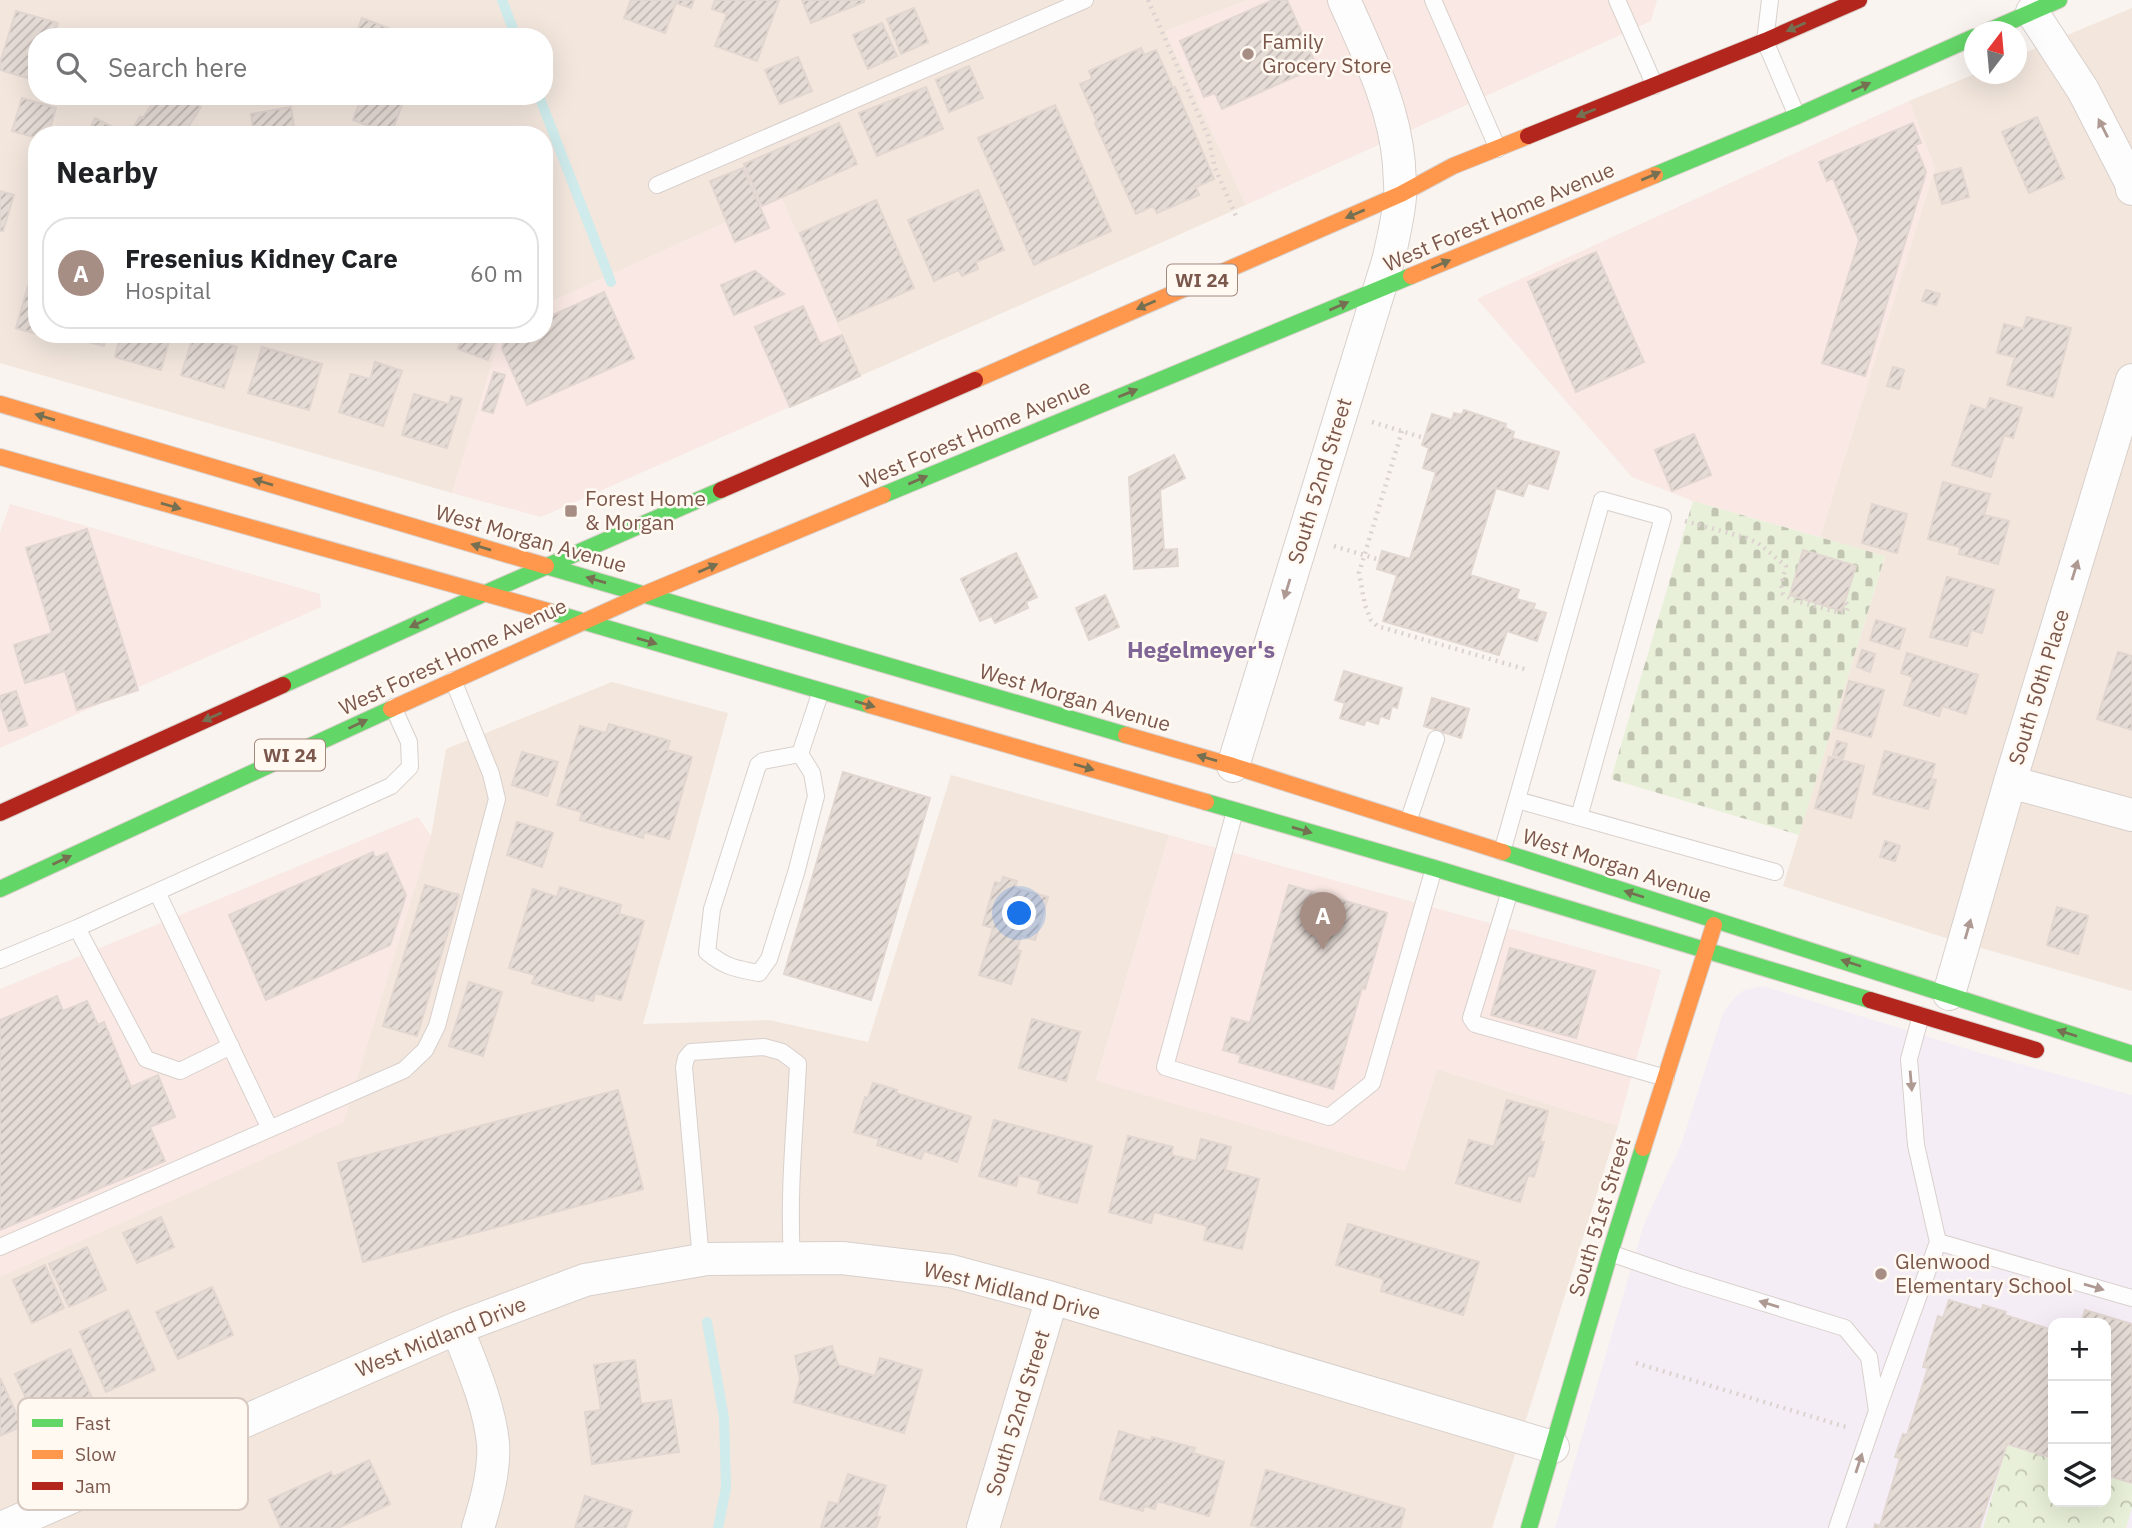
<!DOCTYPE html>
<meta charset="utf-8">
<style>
:root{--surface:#fff;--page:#f2f2f2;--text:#202124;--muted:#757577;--line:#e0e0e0;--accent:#a78e85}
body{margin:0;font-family:"IBM Plex Sans",sans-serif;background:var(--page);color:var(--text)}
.controls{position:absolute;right:21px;bottom:21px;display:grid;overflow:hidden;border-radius:14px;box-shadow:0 7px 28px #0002}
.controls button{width:63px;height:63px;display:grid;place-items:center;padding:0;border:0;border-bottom:2px solid var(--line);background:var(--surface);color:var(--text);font:35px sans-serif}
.compass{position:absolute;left:1964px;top:21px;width:63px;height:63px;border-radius:50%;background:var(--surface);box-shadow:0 7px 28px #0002;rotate:16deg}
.you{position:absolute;left:1020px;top:914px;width:24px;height:24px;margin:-18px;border:5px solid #fff;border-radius:50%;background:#1a73e8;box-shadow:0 0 0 10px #1a73e833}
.badge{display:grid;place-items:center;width:46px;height:46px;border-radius:50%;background:var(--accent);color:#fff;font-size:23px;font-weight:700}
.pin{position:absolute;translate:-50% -58px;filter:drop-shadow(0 2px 4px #0008)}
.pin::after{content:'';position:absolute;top:37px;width:24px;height:21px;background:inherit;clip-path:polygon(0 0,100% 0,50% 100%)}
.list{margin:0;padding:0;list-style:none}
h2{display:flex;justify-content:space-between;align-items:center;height:91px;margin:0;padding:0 28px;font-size:30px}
h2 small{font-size:23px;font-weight:400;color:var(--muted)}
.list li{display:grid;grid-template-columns:46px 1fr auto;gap:21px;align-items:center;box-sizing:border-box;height:112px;margin:0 14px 14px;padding:0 14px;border:2px solid var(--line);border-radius:28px}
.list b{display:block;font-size:26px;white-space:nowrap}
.list p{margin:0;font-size:23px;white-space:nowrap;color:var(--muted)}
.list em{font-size:23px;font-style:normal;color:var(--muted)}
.icon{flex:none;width:38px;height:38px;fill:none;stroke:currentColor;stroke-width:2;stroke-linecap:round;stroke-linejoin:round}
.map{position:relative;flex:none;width:2132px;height:1528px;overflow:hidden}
.search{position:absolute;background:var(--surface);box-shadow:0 7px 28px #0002;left:28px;top:28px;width:525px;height:77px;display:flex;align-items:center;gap:18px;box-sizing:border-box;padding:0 24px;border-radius:28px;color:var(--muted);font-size:26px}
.panel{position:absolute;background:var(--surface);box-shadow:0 7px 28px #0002;left:28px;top:126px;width:525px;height:217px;border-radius:28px}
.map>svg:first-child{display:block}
.residential{fill:#f2e6dd;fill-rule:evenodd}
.commercial{fill:#f9e8e3}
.education{fill:#f5edf5;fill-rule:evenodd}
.cemetery{fill:url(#cemetery-stones)}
.park{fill:url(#park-crowns)}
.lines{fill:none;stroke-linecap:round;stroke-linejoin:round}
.stream{stroke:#cfebeb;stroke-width:10}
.building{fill:url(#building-hatch);stroke:#e2d6d1;stroke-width:2}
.lane-casing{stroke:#d8d0cc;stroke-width:18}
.street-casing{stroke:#d8d0cc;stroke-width:34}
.fast-casing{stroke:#d9cfca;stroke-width:18}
.slow-casing{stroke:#d9cfca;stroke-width:18}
.jam-casing{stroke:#d9cfca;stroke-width:18}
.path{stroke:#dcd2cf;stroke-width:4.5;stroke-dasharray:2 5;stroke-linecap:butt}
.lane{stroke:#fefdfd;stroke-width:16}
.street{stroke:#fefdfd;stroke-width:32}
.fast{stroke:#63d668;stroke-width:16}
.slow{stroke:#ff974d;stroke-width:16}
.jam{stroke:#b3261e;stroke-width:16}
.oneway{fill:#767052}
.oneway2{fill:#af9993}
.poi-dot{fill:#a78e85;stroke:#fff9f2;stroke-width:2.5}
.labels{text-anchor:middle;stroke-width:5;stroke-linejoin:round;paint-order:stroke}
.shield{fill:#fff9f2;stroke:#a3887e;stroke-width:2}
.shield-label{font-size:19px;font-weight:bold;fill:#7b574c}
.poi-label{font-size:21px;fill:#7b574c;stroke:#fff9f2;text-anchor:start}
.street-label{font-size:21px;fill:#7b574c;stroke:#fff9f2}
.neighbourhood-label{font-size:23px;font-weight:bold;fill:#7f6496;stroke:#fff9f2}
.key{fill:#fff9f2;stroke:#d7c8c0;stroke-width:2}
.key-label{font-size:19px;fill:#7b574c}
</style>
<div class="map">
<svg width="2132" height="1528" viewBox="0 0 2132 1528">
<defs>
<pattern id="cemetery-stones" width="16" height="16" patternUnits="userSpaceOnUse" patternTransform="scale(1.75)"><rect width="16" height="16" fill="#e8f0d9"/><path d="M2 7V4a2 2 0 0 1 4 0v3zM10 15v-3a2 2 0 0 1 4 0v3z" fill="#c1c5b2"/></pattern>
<pattern id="park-crowns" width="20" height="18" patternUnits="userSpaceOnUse" patternTransform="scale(1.75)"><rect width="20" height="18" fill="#e8f0d9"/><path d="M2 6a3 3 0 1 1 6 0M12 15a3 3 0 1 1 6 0" fill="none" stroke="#c1c5b2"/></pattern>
<pattern id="building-hatch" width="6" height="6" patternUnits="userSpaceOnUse" patternTransform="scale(1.75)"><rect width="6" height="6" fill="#e6dcd6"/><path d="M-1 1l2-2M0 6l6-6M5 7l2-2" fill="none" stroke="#bfb5b0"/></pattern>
</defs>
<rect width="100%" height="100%" fill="#f9f4ef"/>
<path class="residential" d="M0,0H1248L1165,31L1246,205L860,376L781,197L544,305V135H37V334H501L452,493L0,363ZM37,37H544V96H37Z
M2132,8V991L1946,938L1783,886L1885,557L1820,537L1935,168L1909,101L1975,74H2016L2017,56Z
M612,682L728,713L643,1024L769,1020L868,1042L951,775L1169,835L1096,1080L1405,1171L1437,1069L1618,1126L1492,1528H0V1276L431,836L446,749Z"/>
<path class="commercial" d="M1248,0H1657L1651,21L1246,205L1165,31Z
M1909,101L1935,168L1820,537L1693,501L1632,477L1477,299Z
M781,197L860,376L541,517L452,493L501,334H544V305Z
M10,504L320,594L321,607L0,748V533Z
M418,817L431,836L344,1122L196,1190L0,1277V989Z
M1169,835L1661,970L1618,1126L1437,1069L1405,1171L1096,1081Z"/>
<path class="education" d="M1763,986L1984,1054L2132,1095V1528H1555L1644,1224L1681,1145L1723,1013L1735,997L1744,990ZM2053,1323H2106V1502H2053Z"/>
<path class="cemetery" d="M1693,501L1885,556L1799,835L1611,779Z"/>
<path class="park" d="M2007,1445L2053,1459V1502H2106V1474L2132,1482V1508L2126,1528H1983Z"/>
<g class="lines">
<path class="stream" d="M502,0L516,37
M539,96L611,282
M707,1322L724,1418L726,1488L718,1528"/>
</g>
<path class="building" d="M631,0H694L691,8L676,3L665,33L624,18Z
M715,0H779L757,61L715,46L727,14L712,9Z
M802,0H864V2L811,23Z
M1273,0H1287L1317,67L1222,109L1215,93L1204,97L1180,41Z
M914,8L928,42L901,54L887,19Z
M16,11L58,23L54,37H37V81L0,70V63Z
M362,18L404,34L403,37H355Z
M882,23L897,56L868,69L853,35Z
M1141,48L1144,55L1156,50L1173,88L1175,87L1214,179L1196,187L1199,195L1157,213L1153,206L1136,214L1095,123L1097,122L1080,84L1092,79L1089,71Z
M798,57L812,91L780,104L765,70Z
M969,66L983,98L949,112L936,80Z
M926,87L943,129L877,156L859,113Z
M157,96H185L201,107L183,135H128L140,117L143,118Z
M362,96H387L403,102L391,134L353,120Z
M22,98L56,108L48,135H37V138L12,131Z
M1055,105L1111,231L1034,265L978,138Z
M291,107L295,135H254L251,114Z
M2037,117L2064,178L2029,193L2002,132Z
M95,118L120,131L118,135H87Z
M839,123L857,164L762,206L744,164Z
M1913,123L1921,143L1915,145L1926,172L1865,376L1822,363L1859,240L1833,178L1827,181L1819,162Z
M743,168L769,228L735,242L710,181Z
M1961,168L1969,197L1942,204L1934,175Z
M978,190L1004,250L976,262L978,269L962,276L959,270L934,281L908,220Z
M0,191L14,195L3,231H0Z
M876,200L914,288L838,321L800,233Z
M1596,252L1644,362L1576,392L1528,282Z
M755,271L784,294L734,315L721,285Z
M37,280V334L16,328L28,286L34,288Z
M1926,290L1940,294L1936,305L1922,301Z
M604,292L634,358L527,405L502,348L507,335L544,334V319Z
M803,306L820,344L842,335L860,376L790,407L755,327Z
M2027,317L2071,328L2053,397L2007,385L2015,357L1997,353L2004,324L2023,329Z
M37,334H107L104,346L65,336L63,341Z
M121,334H171L161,370L115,357Z
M194,334L237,347L224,388L181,375Z
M463,334H497L488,360L458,349Z
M262,347L322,364L309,410L248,393Z
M375,362L402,371L383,426L339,412L351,374L370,379Z
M1893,367L1904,370L1899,389L1887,386Z
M494,372L505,375L493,413L482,410Z
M414,394L449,404L451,396L462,399L447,448L402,435Z
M1990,398L2022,408L2013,438L2004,435L1991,477L1952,465L1971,405L1986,410Z
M1464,410L1506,424L1505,428L1514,432L1512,438L1559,452L1548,489L1528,483L1523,496L1496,488L1470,575L1519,590L1516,599L1535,604L1533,609L1546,613L1537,641L1507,631L1499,655L1383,621L1397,575L1377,569L1382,551L1410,559L1436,472L1423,468L1429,448L1422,445L1432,414L1452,420L1454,413L1462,415Z
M1694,434L1711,475L1672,491L1655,450Z
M1174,455L1185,478L1160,490L1164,550L1177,549L1178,566L1134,569L1129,477Z
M1943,482L1990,494L1984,515L2009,521L1998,564L1959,554L1960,547L1928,539Z
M1872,504L1907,514L1897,553L1862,543Z
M87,529L138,690L77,710L65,671L25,683L14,645L52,633L26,548Z
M1803,550L1856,566L1842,611L1790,595Z
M1016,553L1037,597L1026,602L1028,608L995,623L992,616L980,621L961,579Z
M1947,577L1994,590L1982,633L1971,630L1967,646L1930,637Z
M1105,595L1119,627L1089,640L1076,608Z
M1876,620L1905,629L1899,649L1870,640Z
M1862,650L1875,654L1870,672L1857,667Z
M2118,652L2132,656V730L2097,719Z
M1907,653L1978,675L1966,714L1942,706L1939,716L1904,705L1913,677L1901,673Z
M1344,671L1402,688L1397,708L1392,706L1389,719L1380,716L1378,724L1366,720L1364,725L1340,718L1345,703L1335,700Z
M1849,681L1884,690L1871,737L1837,728Z
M16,691L27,725L9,731L0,704V696Z
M1432,698L1469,709L1461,738L1424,726Z
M609,724L670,741L667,750L692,757L669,839L644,832L643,838L580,820L582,812L557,805L580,726L606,733Z
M1837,741L1847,744L1843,758L1833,755Z
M1885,751L1935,764L1931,779L1936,780L1928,809L1873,794Z
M522,752L558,762L547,796L512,785Z
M1829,757L1864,766L1851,818L1815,808Z
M843,772L930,798L871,1000L784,974Z
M517,822L553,833L542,867L507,855Z
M1885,841L1900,846L1895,861L1880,857Z
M373,852L375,858L387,853L406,895L390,945L266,1000L229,915Z
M1003,877L1017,881L1015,888L1048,897L1035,940L1021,936L1017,950L1021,951L1011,984L979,975L993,928L983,925L995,882L1001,884Z
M425,885L459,895L417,1036L383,1026Z
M1289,885L1387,913L1365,989L1362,988L1333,1089L1239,1062L1241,1055L1223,1050L1232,1018L1250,1023Z
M560,887L621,905L619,914L644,921L621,1000L595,993L593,1001L532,983L535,975L509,968L533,889L557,897Z
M2057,907L2088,916L2078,954L2047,945Z
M1510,948L1595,971L1576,1038L1491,1015Z
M469,982L502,992L483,1056L449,1046Z
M57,996L63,1011L87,1001L98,1025L104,1022L131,1087L158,1075L175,1117L150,1127L165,1161L0,1230V1020Z
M1032,1019L1080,1032L1066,1081L1019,1068Z
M873,1083L897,1090L896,1093L971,1117L957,1162L924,1151L921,1159L877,1145L879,1139L854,1132L865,1097H868Z
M618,1090L643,1189L363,1262L338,1163Z
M1507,1100L1548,1111L1540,1142H1544L1534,1177L1528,1175L1520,1202L1456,1183L1469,1140L1494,1147Z
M994,1120L1092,1146L1077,1203L1038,1193L1041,1181L1019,1175L1016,1186L979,1176Z
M1128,1136L1173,1147L1171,1155L1196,1161L1201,1139L1231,1147L1225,1170L1259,1179L1242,1249L1204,1240L1207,1226L1154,1212L1151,1223L1109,1212Z
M161,1217L174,1247L137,1263L123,1233Z
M1348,1224L1479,1262L1463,1315L1381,1291L1384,1279L1336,1265Z
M87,1247L106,1290L69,1307L49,1264Z
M45,1265L64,1308L32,1323L13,1280Z
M212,1287L233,1335L178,1359L156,1312Z
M1949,1300L1982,1310L1983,1305L2006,1312L2005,1315L2053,1330V1458L2007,1444L1979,1528H1874L1875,1524L1880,1526L1900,1458L1895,1457L1903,1434L1907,1435L1928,1368L1923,1367L1938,1316L1943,1318Z
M128,1310L155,1370L106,1392L80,1332Z
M2085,1310L2132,1324V1483L2106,1475V1323H2081Z
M832,1346L838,1365L875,1376L880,1358L922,1370L904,1433L794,1402L800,1378L795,1356Z
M70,1349L92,1398L37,1423L15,1374Z
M635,1360L641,1404L671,1400L679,1452L592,1464L585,1412L601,1410L594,1365Z
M0,1378L22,1426L0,1436Z
M1119,1431L1151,1441L1152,1437L1195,1448L1193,1453L1224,1462L1209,1516L1157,1501L1155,1509L1144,1506L1143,1511L1100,1499Z
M369,1460L390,1504L338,1528H281L269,1500L331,1472L333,1477Z
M1266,1470L1405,1509L1400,1528H1262L1251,1525Z
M848,1474L886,1486L876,1516L880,1517L876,1528H821L829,1502L838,1504Z
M585,1496L632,1511L626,1528H575Z"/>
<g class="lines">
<defs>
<path id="lane" d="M1433,0L1498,149
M1617,0L1655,86
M1770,0L1765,41L1797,116
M657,185L1085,0
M800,754L812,773L816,796L796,873L769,959L759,973C736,969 725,967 707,952L712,909L758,765L763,761Z
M800,754L821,691
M1517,800L1775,872
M1235,811L1165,1067L1329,1117L1372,1083L1434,868
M1408,822L1436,739
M1502,852L1602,500L1663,517L1579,817
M1510,891L1471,1018L1475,1024L1666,1078
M157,892L270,1129
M77,928L146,1059L180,1071L231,1046
M0,960L77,928L391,786L410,767L409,742L393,707
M1921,1015L1909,1059L1916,1145L1938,1242L2132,1298
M0,1247L404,1070L425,1050L437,1026L497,799L491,774L453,680
M1610,1253L1680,1277L1845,1328L1869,1357L1877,1411L1837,1528
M701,1260L684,1067L686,1058L691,1052L764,1047L782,1052L798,1064C795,1129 788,1193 792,1258
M1878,1408L1938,1242"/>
<path id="street" d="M2032,12L2083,90L2131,183L2132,189
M1233,766L1388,261C1393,240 1398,219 1400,197C1401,186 1399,175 1399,164C1394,105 1368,54 1344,0
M2010,782L2132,815
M1949,994L2010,782L2132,380
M457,1328C471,1364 489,1404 493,1443C495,1470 486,1502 478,1528
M1,1528L457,1328L585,1280L707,1259L842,1258L951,1271L1052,1298L1553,1447
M983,1528L1052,1298"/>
<path id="fast" d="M1986,32L2059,0
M1655,175L1797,116L1974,37
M883,495L1411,276
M546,566L1126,735
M551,612L870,705
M283,685L481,595L721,490
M1206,802L1434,868L1870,1000
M1503,852L2132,1054
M0,889L391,709
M1529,1528L1610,1253L1643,1148"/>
<path id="slow" d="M1411,276L1655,175
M975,380L1401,194L1453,166L1528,136
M0,404L546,566
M0,457L551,612
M870,705L1206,802
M391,709L645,594L883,495
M1126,735L1233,766L1503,852
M1643,1148L1714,925"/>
<path id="jam" d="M1528,136L1765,41L1859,0
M721,490L975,380
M0,813L283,685
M1870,1000L2036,1050"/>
</defs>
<use href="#lane" class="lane-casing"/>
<use href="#street" class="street-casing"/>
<use href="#fast" class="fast-casing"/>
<use href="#slow" class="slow-casing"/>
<use href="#jam" class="jam-casing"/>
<path class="path" d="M1148,0L1208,136L1215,168L1236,216
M1372,422L1424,438
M1402,431L1359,573L1365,605L1371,620L1377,626L1528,670
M1685,521L1747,538L1758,543L1786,566L1781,585L1783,594L1793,600L1840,613L1846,612L1849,606L1845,602
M1334,546L1380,560
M1636,1363L1846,1427"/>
<use href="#lane" class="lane"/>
<use href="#street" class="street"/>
<use href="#fast" class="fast"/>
<use href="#slow" class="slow"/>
<use href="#jam" class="jam"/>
</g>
<defs><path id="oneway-solid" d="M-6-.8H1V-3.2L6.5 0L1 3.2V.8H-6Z" transform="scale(1.75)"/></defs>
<g class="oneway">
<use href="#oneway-solid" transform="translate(1796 27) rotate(156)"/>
<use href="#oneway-solid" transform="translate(1861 87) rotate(-24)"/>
<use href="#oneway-solid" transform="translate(1586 113) rotate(158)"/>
<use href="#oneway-solid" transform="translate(1651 176) rotate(-23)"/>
<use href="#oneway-solid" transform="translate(1355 214) rotate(157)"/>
<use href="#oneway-solid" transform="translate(1441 264) rotate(-23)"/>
<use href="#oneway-solid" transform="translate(1146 305) rotate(156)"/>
<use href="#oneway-solid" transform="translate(1339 306) rotate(-23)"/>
<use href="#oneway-solid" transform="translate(1128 393) rotate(-22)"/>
<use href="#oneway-solid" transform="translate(45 417) rotate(-163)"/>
<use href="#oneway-solid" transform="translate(918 480) rotate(-23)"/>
<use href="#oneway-solid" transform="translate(263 482) rotate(-163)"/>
<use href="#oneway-solid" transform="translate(171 506) rotate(16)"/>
<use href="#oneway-solid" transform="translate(481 547) rotate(-163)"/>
<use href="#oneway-solid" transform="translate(708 568) rotate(-23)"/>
<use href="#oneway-solid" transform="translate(596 580) rotate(-164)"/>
<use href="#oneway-solid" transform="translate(419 623) rotate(155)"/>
<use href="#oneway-solid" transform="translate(647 641) rotate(16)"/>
<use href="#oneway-solid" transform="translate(865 704) rotate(16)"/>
<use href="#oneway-solid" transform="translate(212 717) rotate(156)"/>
<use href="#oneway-solid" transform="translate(358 724) rotate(-25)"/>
<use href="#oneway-solid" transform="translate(1207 758) rotate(-164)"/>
<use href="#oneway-solid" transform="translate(1084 767) rotate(16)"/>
<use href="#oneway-solid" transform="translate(1302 830) rotate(16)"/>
<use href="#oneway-solid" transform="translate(62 860) rotate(-25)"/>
<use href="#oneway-solid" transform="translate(1634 894) rotate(-162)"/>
<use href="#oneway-solid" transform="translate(1851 963) rotate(-162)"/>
<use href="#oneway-solid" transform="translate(2067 1033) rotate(-162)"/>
</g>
<g class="oneway2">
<use href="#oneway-solid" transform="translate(2103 128) rotate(-117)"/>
<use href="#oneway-solid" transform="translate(2075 570) rotate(-73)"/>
<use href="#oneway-solid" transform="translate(1287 589) rotate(107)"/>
<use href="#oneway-solid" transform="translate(1968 929) rotate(-74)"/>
<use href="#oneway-solid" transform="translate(1911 1081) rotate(85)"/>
<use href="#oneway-solid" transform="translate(2094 1287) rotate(16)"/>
<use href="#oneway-solid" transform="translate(1769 1304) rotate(-163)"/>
<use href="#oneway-solid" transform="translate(1859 1463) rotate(-72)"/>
</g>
<g class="poi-dot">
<circle cx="1248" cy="54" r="7"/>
<rect x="564" y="504" width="14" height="14" rx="3.5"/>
<circle cx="1881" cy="1274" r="7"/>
</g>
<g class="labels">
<g class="shield">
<rect x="1167" y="264.5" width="70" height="31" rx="5"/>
<rect x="255" y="739.5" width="70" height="31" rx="5"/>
</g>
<g class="shield-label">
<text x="1202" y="287">WI 24</text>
<text x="290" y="762">WI 24</text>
</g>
<g class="poi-label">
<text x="1262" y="49">Family<tspan x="1262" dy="24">Grocery Store</tspan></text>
<text x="585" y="506">Forest Home<tspan x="585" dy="24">&amp; Morgan</tspan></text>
<text x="1895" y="1269">Glenwood<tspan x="1895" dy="24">Elementary School</tspan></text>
</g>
<g class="street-label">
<text transform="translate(1499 217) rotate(-23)" y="7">West Forest Home Avenue</text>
<text transform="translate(975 434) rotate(-23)" y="7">West Forest Home Avenue</text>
<text transform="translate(1320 481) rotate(-73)" y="7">South 52nd Street</text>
<text transform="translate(531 539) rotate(16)" y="7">West Morgan Avenue</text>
<text transform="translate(453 657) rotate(-25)" y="7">West Forest Home Avenue</text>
<text transform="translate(2039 687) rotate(-73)" y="7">South 50th Place</text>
<text transform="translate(1075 698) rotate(16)" y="7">West Morgan Avenue</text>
<text transform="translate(1617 866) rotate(18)" y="7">West Morgan Avenue</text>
<text transform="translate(1600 1217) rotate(-73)" y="7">South 51st Street</text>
<text transform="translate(1012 1291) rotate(14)" y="7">West Midland Drive</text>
<text transform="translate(441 1337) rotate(-22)" y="7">West Midland Drive</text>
<text transform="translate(1018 1413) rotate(-73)" y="7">South 52nd Street</text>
</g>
<g class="neighbourhood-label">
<text x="1201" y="658">Hegelmeyer's</text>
</g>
</g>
<rect x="18" y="1398" width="230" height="112" rx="10" class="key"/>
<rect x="32" y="1419" width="31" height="8" fill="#63d668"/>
<rect x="32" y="1450" width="31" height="9" fill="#ff974d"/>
<rect x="32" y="1482" width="31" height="8" fill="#b3261e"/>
<g class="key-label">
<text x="75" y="1430">Fast</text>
<text x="75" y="1461">Slow</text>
<text x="75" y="1493">Jam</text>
</g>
</svg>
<div class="controls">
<button>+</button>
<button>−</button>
<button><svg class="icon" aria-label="layers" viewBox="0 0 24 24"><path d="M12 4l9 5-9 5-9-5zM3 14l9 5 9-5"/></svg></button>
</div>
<svg class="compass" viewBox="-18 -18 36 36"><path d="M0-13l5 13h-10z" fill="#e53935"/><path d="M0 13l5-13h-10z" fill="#757577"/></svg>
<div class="you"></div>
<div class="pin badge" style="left:1323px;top:950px">A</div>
<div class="search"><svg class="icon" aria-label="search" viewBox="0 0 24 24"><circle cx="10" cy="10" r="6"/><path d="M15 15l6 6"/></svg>Search here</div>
<section class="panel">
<h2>Nearby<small></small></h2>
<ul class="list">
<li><span class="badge">A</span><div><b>Fresenius Kidney Care</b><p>Hospital</p></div><em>60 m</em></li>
</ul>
</section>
</div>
